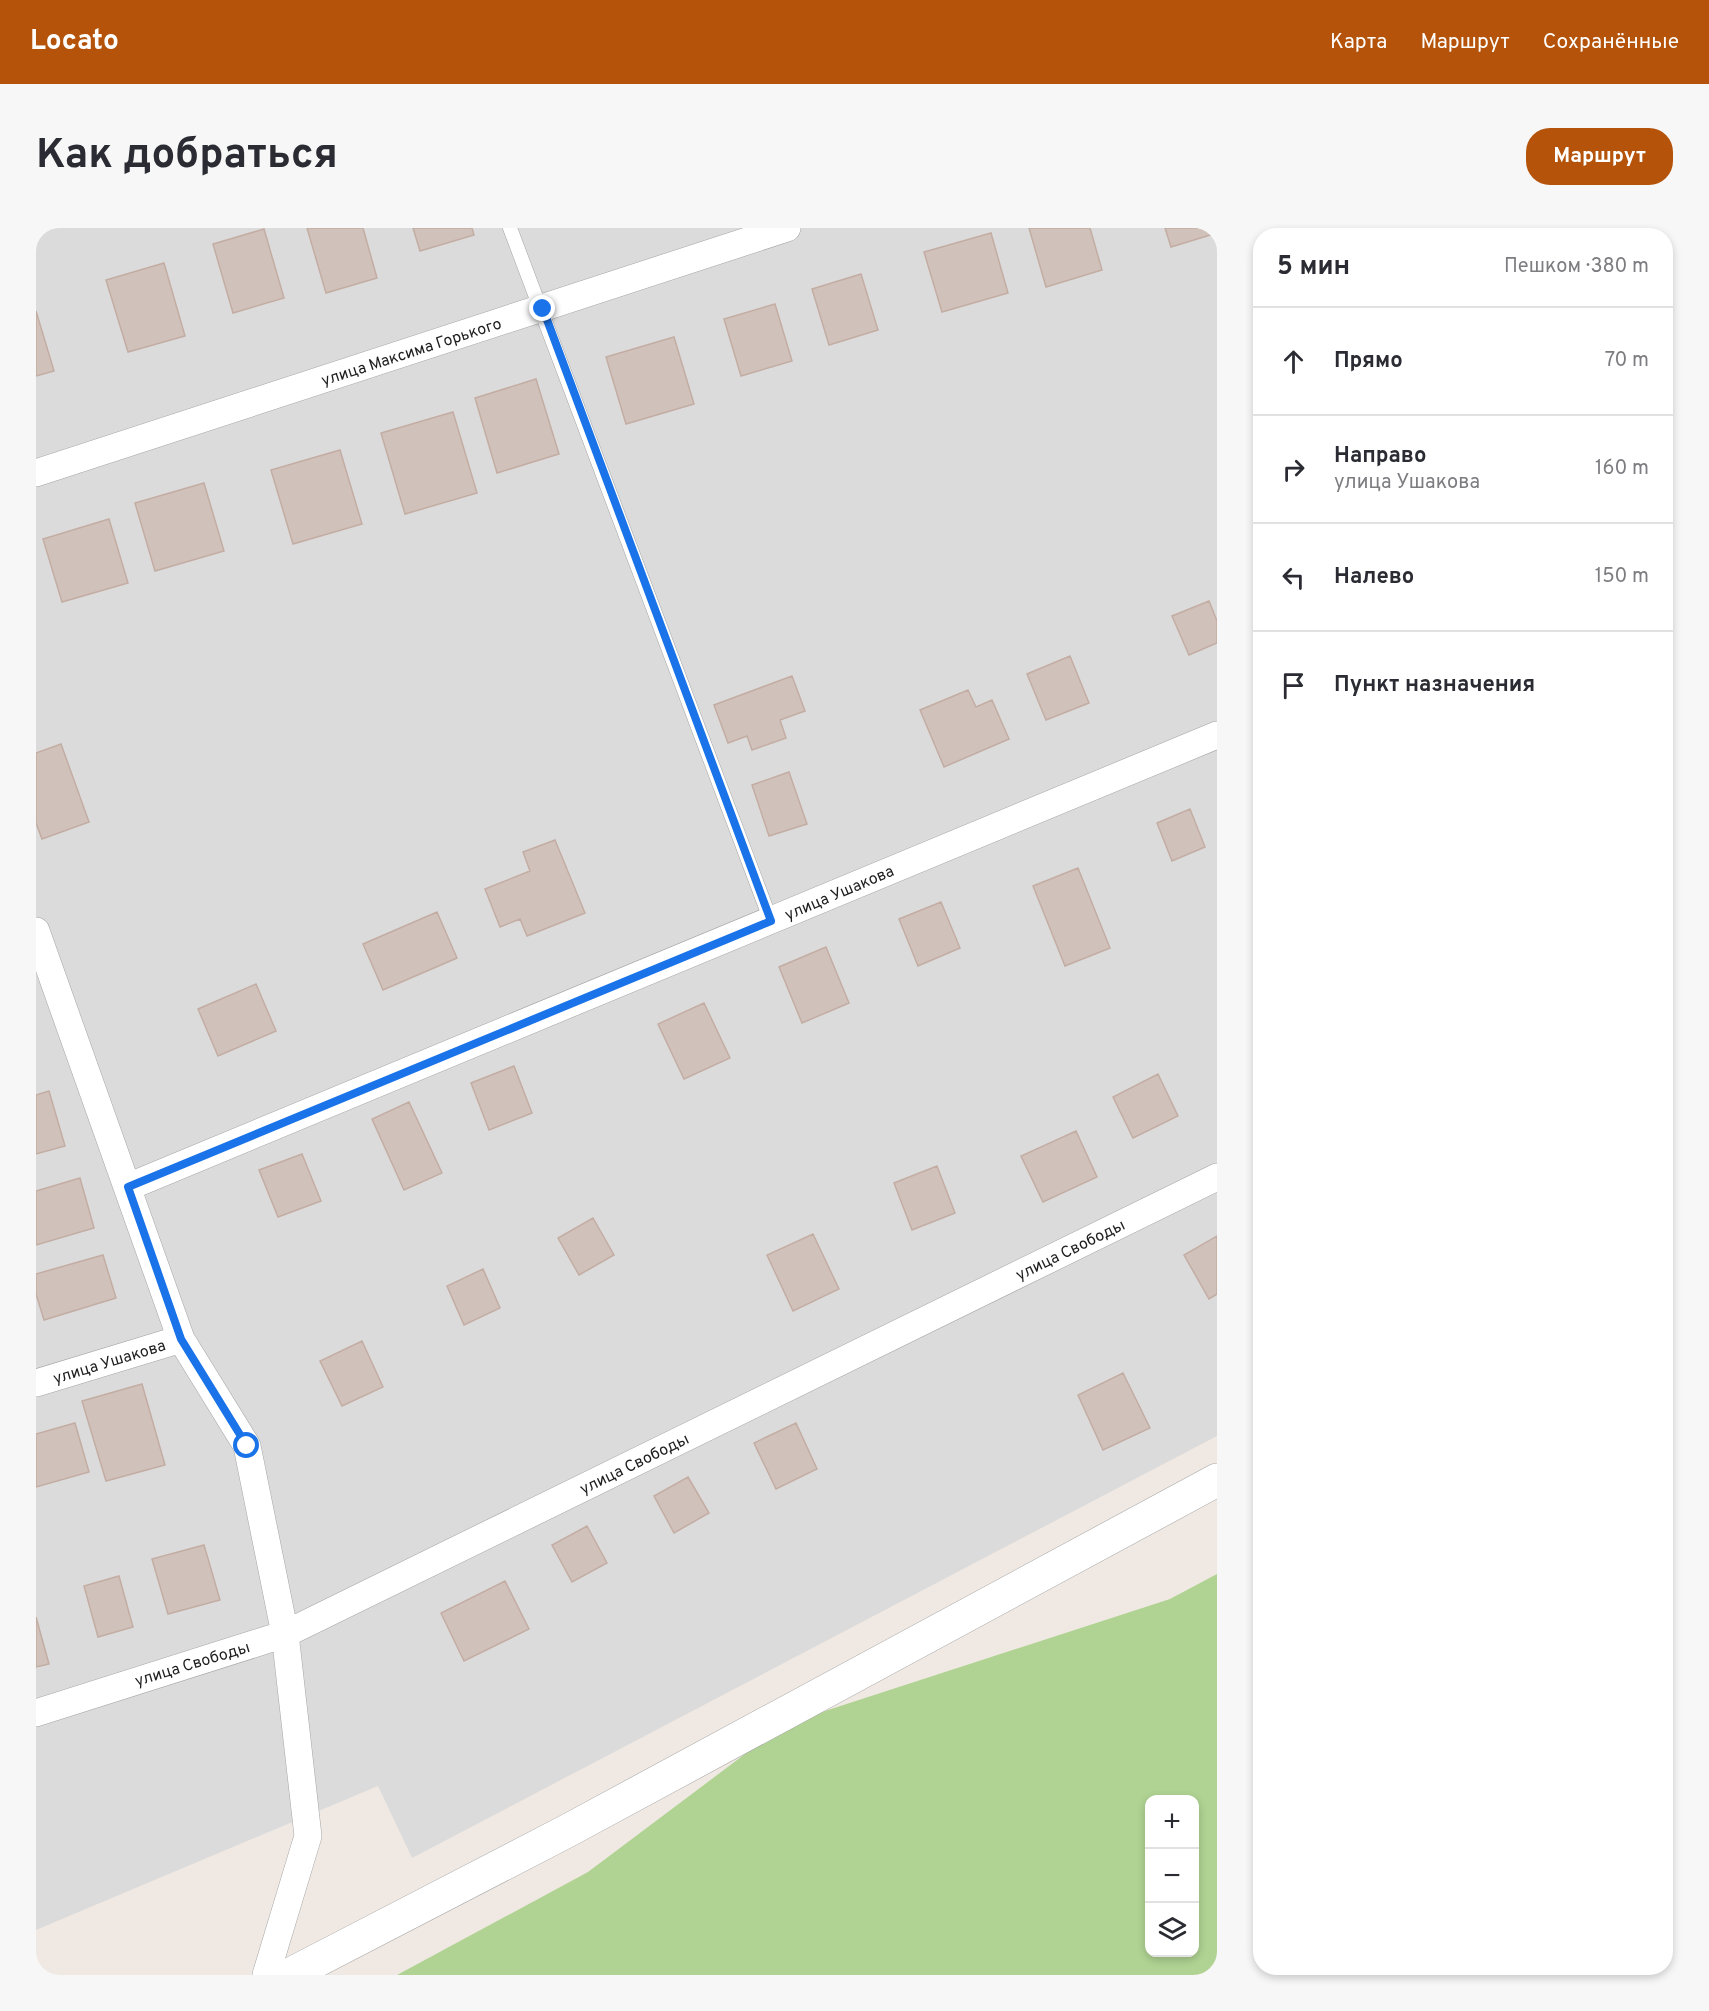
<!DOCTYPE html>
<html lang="ru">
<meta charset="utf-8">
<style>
:root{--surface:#fff;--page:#f7f7f7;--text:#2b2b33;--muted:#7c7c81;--line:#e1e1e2;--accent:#b45309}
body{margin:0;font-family:Overpass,sans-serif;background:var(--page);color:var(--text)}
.controls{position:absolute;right:18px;bottom:18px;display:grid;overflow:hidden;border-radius:12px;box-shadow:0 3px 9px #0003}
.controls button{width:54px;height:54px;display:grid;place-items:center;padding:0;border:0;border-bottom:2px solid var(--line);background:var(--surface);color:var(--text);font:30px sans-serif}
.stop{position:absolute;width:18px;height:18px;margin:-14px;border:4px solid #1a73e8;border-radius:50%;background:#fff}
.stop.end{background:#1a73e8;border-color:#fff;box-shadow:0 2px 6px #0008}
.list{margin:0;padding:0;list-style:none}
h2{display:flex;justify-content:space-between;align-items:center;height:78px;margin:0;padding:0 24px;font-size:26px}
h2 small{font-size:20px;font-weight:400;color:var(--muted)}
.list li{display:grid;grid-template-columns:39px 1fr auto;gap:18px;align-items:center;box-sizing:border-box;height:108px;padding:0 24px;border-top:2px solid var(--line)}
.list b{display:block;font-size:22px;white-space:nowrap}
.list p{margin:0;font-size:20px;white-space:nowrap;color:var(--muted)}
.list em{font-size:20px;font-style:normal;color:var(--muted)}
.icon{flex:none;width:33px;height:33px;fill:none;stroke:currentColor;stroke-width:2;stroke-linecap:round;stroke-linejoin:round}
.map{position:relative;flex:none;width:1181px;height:1747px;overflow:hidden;border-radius:24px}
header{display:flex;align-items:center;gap:36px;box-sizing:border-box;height:84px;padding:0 30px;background:var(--accent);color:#fff}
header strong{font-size:28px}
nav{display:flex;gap:33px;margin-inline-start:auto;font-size:21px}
.intro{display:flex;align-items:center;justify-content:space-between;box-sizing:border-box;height:144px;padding:0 36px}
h1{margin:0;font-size:42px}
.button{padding:15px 27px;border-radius:24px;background:var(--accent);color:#fff;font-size:21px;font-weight:700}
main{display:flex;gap:36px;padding:0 36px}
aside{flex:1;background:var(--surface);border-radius:24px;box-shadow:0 3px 9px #0003}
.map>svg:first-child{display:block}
.residential{fill:#dcdbdb}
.forest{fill:#b0d393;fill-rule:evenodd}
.building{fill:#d0c1bb;stroke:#c3ada3;stroke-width:1.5}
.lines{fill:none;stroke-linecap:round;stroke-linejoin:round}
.service-casing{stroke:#a5a5a5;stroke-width:15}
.minor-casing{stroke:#a5a5a5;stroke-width:28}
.tertiary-casing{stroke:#a5a5a5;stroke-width:34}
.service{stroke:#fff;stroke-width:14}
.minor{stroke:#fff;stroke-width:27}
.tertiary{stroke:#fff;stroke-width:33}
.route{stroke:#1a73e8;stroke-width:8}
.labels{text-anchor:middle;stroke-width:4.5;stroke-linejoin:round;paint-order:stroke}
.street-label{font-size:16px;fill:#1e1e1e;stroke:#fff}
</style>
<header>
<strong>Locato</strong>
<nav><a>Карта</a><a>Маршрут</a><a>Сохранённые</a></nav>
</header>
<div class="intro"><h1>Как добраться</h1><a class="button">Маршрут</a></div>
<main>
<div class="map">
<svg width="1181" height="1747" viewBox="0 0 1181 1747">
<rect width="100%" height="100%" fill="#f0e9e3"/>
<path class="residential" d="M0,0H1181V1208L376,1630L342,1558L0,1702Z"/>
<path class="forest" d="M1181,1346V1747H361L552,1644L749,1496L1134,1371ZM1114,1572H1158V1724H1114Z"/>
<path class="building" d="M271,0H327L341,50L290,65Z
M377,0H436L438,7L384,23Z
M993,0H1054L1066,42L1010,59Z
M1129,0H1181V5L1135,19Z
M228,1L248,70L197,85L177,16Z
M955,5L972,65L906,84L888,24Z
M128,35L149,108L92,124L70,52Z
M825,46L842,102L793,117L776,61Z
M739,76L756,133L705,148L688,91Z
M0,83L18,143L0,148Z
M638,109L658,176L590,196L570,129Z
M500,151L523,226L461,245L439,170Z
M417,184L441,265L369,286L345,205Z
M304,222L326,296L257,316L235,242Z
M168,255L188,323L119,343L99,275Z
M73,291L92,355L26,374L7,311Z
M1173,373L1181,393V415L1153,427L1136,388Z
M1034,428L1053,475L1010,492L991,446Z
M756,448L769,483L744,492L750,510L716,522L711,508L692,515L678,477Z
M932,462L940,479L956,472L973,511L908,539L884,482Z
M25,516L53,594L6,611L0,595V525Z
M753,544L771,596L733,608L716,557Z
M1154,581L1169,619L1136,633L1121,595Z
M519,612L549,685L491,708L484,691L464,699L449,661L494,643L487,624Z
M1042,640L1074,720L1029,738L997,658Z
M905,674L924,720L882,738L863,691Z
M401,684L421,730L347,762L327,716Z
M790,719L813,775L766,795L743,739Z
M220,756L240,803L182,828L162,781Z
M668,775L694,830L648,851L622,796Z
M478,838L496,885L453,902L435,855Z
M1122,846L1142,888L1097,910L1077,869Z
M13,863L29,918L0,926V867Z
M373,874L406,945L368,962L336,891Z
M1040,903L1061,949L1007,974L985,928Z
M266,926L285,973L242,989L223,942Z
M901,938L919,985L876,1002L858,955Z
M44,950L58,1000L0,1017V963Z
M557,990L578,1027L543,1047L522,1010Z
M777,1006L803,1061L757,1083L731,1027Z
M1181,1008V1066L1173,1071L1148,1027Z
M67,1027L80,1070L8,1092L0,1066V1046Z
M447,1041L464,1080L428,1097L411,1058Z
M326,1113L347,1159L306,1178L284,1133Z
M1087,1145L1114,1200L1067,1222L1042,1167Z
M106,1156L129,1237L70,1253L46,1173Z
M39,1195L53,1244L0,1259V1206Z
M760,1195L781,1241L740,1261L718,1215Z
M652,1249L673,1285L638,1305L618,1268Z
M551,1298L571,1335L536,1354L516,1317Z
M168,1317L184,1372L132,1386L116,1331Z
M83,1348L97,1399L62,1409L48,1358Z
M469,1353L493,1401L428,1433L405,1385Z
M0,1389L13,1436L0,1439Z"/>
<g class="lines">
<defs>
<path id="service" d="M474,0L735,693"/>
<path id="minor" d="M0,245L751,0
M0,703L145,1111L211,1218L249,1406L272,1608L230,1747
M92,959L1181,507
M0,1155L145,1111
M0,1485L249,1406L1181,949"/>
<path id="tertiary" d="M253,1747L531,1603L1181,1252"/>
</defs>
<use href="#service" class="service-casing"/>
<use href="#minor" class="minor-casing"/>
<use href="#tertiary" class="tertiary-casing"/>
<use href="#service" class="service"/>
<use href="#minor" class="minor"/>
<use href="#tertiary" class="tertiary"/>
</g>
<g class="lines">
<path class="route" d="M211,1218L145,1111L92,959L735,693L507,81"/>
</g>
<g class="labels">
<g class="street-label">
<text transform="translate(375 123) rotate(-18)" y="6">улица Максима Горького</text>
<text transform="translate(803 664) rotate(-23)" y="6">улица Ушакова</text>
<text transform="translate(1034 1021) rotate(-26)" y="6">улица Свободы</text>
<text transform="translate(73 1133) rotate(-17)" y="6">улица Ушакова</text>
<text transform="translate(598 1235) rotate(-26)" y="6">улица Свободы</text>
<text transform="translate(156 1435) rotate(-17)" y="6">улица Свободы</text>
</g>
</g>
</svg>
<div class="controls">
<button>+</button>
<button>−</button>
<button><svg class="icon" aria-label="layers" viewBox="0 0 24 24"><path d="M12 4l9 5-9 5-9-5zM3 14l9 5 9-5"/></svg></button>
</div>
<div class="stop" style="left:211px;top:1218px"></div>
<div class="stop end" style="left:507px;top:81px"></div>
</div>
<aside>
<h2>5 мин<small>Пешком · 380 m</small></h2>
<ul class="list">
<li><svg class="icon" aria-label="ahead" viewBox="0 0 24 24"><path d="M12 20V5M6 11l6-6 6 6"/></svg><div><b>Прямо</b></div><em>70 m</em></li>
<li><svg class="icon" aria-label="right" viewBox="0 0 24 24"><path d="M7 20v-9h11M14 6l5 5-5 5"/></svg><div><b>Направо</b><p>улица Ушакова</p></div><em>160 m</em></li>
<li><svg class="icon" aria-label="left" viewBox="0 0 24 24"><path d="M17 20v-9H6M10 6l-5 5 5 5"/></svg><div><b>Налево</b></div><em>150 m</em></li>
<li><svg class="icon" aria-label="arrive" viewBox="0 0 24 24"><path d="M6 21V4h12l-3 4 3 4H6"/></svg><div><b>Пункт назначения</b></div></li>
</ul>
</aside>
</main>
